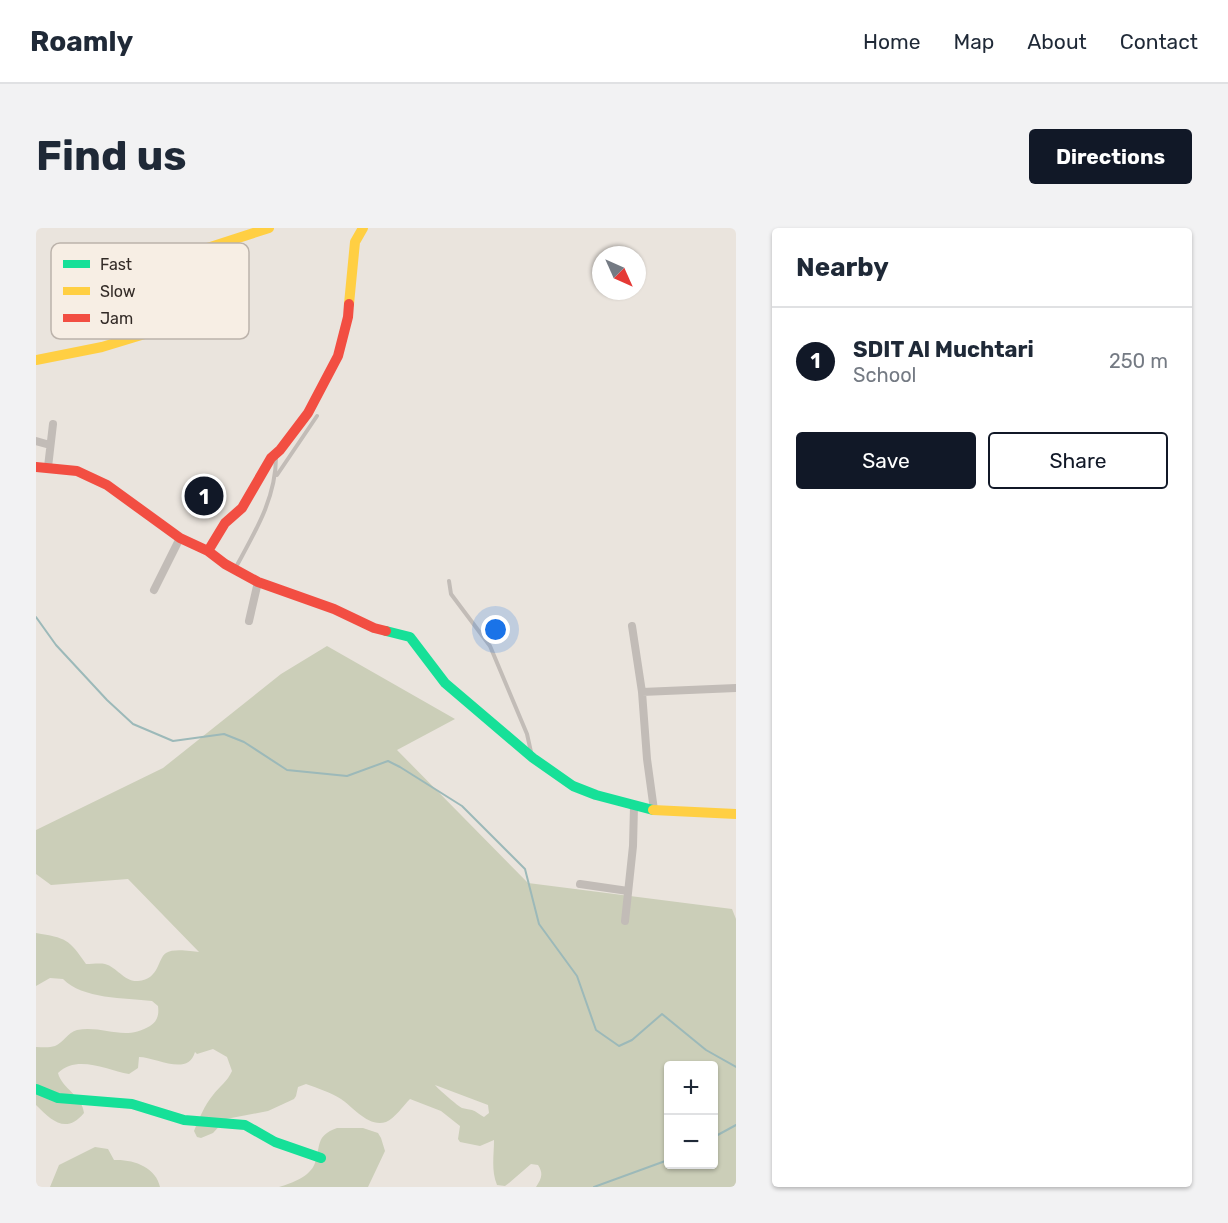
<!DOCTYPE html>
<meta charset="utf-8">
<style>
:root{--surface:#fff;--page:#f2f2f3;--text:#1f2937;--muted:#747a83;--line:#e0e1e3;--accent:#111827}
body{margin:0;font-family:Rubik,sans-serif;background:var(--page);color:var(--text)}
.controls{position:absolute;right:18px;bottom:18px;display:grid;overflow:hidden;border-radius:6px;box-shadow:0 2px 4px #0004}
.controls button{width:54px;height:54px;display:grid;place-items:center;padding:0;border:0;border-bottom:2px solid var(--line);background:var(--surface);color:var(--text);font:30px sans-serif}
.compass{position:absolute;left:556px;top:18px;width:54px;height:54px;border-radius:50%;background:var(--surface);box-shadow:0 2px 4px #0004;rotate:135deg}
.you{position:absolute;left:460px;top:402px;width:21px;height:21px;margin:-15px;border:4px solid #fff;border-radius:50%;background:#1a73e8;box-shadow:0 0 0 9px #1a73e833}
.badge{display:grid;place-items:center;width:39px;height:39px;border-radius:50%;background:var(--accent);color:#fff;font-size:20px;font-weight:700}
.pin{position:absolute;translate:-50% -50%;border:3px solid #fff;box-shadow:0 2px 6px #0006}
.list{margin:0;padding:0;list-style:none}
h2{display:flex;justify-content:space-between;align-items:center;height:78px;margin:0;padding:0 24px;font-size:26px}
h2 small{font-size:20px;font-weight:400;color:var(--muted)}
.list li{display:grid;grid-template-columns:39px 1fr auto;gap:18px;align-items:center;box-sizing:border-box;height:108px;padding:0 24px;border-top:2px solid var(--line)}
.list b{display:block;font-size:22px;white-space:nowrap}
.list p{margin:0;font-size:20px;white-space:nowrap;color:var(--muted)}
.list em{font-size:20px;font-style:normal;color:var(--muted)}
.actions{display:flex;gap:12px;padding:18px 24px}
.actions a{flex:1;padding:14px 0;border:2px solid var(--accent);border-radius:6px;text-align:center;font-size:21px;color:var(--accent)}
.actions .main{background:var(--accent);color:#fff}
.map{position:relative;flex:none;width:700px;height:959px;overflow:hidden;border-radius:6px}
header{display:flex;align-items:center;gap:36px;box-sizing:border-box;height:84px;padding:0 30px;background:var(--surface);border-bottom:2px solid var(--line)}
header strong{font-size:28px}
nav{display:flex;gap:33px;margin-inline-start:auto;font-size:21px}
.intro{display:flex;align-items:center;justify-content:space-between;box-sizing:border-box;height:144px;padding:0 36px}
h1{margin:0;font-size:42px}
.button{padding:15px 27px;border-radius:6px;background:var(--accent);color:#fff;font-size:21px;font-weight:700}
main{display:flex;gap:36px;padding:0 36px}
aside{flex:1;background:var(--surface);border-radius:6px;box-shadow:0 2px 4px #0004}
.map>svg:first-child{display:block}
.green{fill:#cbceb8;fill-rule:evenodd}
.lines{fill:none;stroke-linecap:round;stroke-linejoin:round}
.stream{stroke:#9cb9b9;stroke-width:2}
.lane{stroke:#c2bcb7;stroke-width:4}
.street{stroke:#c2bcb7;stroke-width:8}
.fast{stroke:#16e098;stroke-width:10}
.slow{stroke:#ffcf43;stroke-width:10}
.jam{stroke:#f24e42;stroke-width:10}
.key{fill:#f7eee4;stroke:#bcb3ab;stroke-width:1.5}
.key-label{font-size:16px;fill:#322a26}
</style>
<header>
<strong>Roamly</strong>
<nav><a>Home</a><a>Map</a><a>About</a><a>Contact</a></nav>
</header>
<div class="intro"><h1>Find us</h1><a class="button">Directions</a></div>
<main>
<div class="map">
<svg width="700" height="959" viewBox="0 0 700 959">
<rect width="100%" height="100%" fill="#eae4dd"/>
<path class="green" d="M291,418L419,491L361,522L492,655L696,681L700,691V959H500C505,951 508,946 502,937L495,936L473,955L469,958L461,957C455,942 458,928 458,912L444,918L424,914L422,911L424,898L405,883L374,871C367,878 359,890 350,894C333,900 317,879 305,871C294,864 281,860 270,856L262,859L260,868L258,871L232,883L190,891L177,905L165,910L161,909L158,903C163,891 168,878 177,867C184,858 191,854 196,843L191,829L177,821L161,826L159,824C152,849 120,829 103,829L102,840L93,846C71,842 41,826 22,845C26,861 46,867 48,885C30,907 15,892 0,877V819C6,819 13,820 19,818C27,815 32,804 41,802C68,797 88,814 114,798C122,793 123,786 122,778L116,773C89,770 46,771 27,751L14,750L0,758V705C30,710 33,711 50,736C56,736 64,735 69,736C81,739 88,754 102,753C124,751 121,731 130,725C137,720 155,723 163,724L92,651L15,657L0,646V602L127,540L245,446ZM632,838H678V936H632ZM399,857L452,877L453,885L448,889C444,887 440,883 436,882C432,881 429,881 426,880C423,879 401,860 399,857Z
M301,900H327L342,905L345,910L349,923L332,959H243C256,955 274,949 279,935C285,918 279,908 301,900Z
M59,919L72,921L78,932C97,931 120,939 124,959H14L23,937Z"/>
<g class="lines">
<path class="stream" d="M0,389L20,417L71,472L97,496L137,513L188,506L208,514L251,542L311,548L352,533L364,539L426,578L489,641L503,696L541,748L560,802L583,818L596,812L626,786L670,822L700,839
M678,909L700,897
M558,959L632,932"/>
<path class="lane" d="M78,29L113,46
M241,247L281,188
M200,339C219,304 240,270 240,229
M413,353L415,366L454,418L491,506L495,524"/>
<path class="street" d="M0,213L14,217
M12,239L17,196
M118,362L144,310
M213,393L222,354
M596,398L606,464L611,531L618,582
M606,464L700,460
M544,656L592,663
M589,693L597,618L598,578"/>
<path class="fast" d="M350,403L374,409L409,455L497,530L537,558L560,567L617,582
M0,861L22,870L96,876L148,892L209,897L239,914L285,930"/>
<path class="slow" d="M313,76L319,14L327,0
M0,132L66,119L112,105L123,91V83L113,46L118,39L125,35L233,0
M617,582L700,586"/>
<path class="jam" d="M0,239L41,243L71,257L144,310L172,323L189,336L222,354L298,381L338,400L350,403
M172,323L189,295L206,280L235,230L244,222L272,185L302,128L312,89L313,76"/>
</g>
<rect x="15" y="15" width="198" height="96" rx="9" class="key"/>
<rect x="27" y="32" width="27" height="8" fill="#16e098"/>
<rect x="27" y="59" width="27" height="8" fill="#ffcf43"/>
<rect x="27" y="86" width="27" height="8" fill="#f24e42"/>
<g class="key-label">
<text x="64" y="42">Fast</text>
<text x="64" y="69">Slow</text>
<text x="64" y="96">Jam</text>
</g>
</svg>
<div class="controls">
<button>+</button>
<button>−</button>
</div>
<svg class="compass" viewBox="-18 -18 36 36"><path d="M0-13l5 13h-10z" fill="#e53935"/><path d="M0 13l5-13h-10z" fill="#747a83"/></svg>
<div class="you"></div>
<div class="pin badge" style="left:168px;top:268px">1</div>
</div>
<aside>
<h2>Nearby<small></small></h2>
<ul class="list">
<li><span class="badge">1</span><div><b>SDIT Al Muchtari</b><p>School</p></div><em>250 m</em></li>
</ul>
<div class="actions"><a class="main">Save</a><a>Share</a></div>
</aside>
</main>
